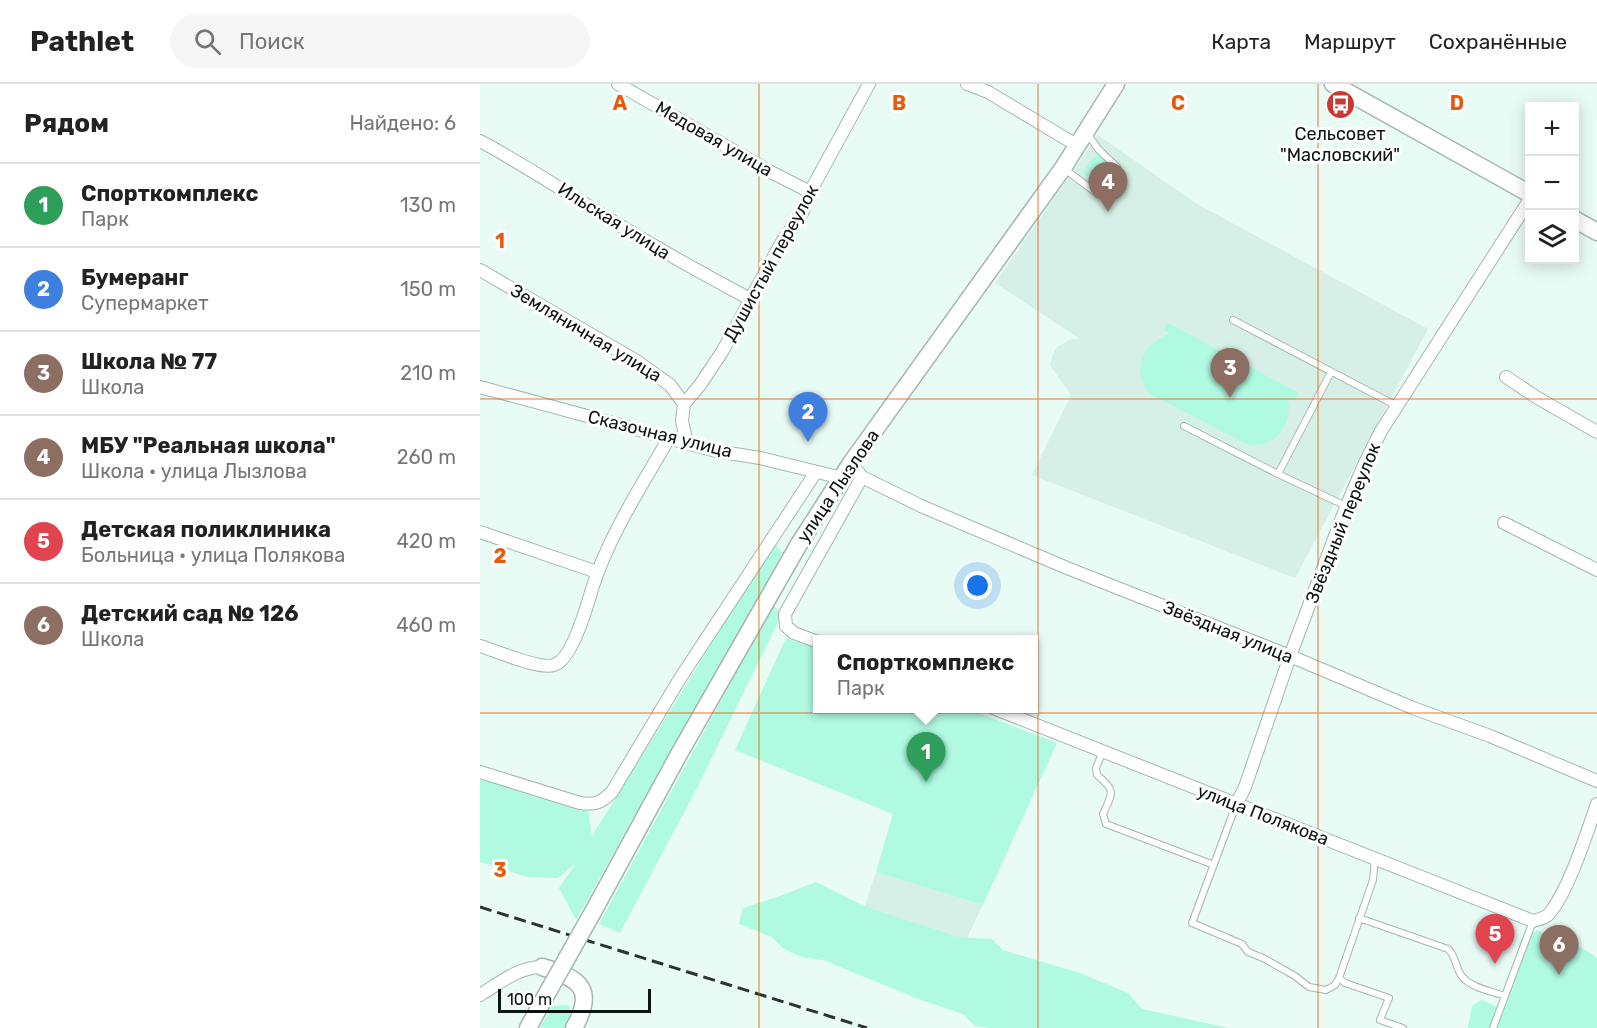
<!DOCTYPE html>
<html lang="ru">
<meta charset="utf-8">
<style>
:root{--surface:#fff;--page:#f6f6f6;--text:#222;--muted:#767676;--line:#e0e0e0;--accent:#c73932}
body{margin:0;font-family:Rubik,sans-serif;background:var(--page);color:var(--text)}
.controls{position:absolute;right:18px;top:18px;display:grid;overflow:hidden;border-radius:0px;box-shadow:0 3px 15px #0003}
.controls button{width:54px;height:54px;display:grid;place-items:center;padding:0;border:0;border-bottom:2px solid var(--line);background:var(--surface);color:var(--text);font:30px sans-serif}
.scale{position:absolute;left:18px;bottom:15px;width:153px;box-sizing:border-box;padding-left:6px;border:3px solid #0d1311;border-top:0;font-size:16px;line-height:21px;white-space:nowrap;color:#0d1311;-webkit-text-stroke:4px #fff;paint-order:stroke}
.you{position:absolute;left:498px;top:502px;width:21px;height:21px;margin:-15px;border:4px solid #fff;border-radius:50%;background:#1a73e8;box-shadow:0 0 0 9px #1a73e833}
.badge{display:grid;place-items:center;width:39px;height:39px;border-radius:50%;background:var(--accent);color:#fff;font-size:20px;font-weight:700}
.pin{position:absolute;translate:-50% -50px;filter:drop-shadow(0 2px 3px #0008)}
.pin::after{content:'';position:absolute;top:32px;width:21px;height:18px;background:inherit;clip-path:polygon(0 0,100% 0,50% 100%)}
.popup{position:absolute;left:333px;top:551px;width:225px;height:78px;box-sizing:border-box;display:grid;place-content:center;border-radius:0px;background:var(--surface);filter:drop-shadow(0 2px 4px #0005);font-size:20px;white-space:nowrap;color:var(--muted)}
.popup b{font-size:22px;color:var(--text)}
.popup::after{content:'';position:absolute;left:50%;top:100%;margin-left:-12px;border:12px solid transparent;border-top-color:var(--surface)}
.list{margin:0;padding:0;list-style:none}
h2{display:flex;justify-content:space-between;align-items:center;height:78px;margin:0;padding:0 24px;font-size:26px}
h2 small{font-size:20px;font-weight:400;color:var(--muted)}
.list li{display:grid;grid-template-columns:39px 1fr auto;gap:18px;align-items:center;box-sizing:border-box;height:84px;padding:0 24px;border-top:2px solid var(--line)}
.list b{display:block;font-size:22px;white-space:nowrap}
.list p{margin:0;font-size:20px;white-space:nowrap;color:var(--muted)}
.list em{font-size:20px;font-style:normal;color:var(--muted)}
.icon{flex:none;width:33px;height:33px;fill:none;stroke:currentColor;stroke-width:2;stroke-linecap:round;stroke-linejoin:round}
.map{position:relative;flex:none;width:1117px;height:944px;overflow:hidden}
header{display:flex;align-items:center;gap:36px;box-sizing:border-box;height:84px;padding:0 30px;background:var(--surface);border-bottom:2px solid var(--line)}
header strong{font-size:28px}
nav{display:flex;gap:33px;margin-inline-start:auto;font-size:21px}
.search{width:420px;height:54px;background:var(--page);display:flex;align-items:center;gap:15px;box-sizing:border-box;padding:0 21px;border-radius:33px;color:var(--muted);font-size:22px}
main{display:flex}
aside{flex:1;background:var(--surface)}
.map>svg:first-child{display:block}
.built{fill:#d6f0e7}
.green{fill:#b0fae2}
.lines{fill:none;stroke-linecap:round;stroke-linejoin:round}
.lane-casing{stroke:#a4b6af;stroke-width:8}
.street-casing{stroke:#a4b6af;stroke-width:14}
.secondary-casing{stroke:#a4b6af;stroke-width:19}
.lane{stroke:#fff;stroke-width:6}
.street{stroke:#fff;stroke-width:12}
.secondary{stroke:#fff;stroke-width:16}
.rail{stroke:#2c3431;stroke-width:3;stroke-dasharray:12 6;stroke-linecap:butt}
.secondary-bridge-casing{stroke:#a4b6af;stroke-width:19;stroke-linecap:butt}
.secondary-bridge{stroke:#fff;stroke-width:16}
.grid{fill:none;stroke:#e8590c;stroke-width:1.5;stroke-opacity:0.55}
.labels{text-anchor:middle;stroke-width:6;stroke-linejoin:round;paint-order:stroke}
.poi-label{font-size:18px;fill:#0d1311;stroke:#fff}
.street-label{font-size:18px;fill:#0d1311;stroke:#fff}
.grid-label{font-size:20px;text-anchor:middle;font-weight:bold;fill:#e8590c;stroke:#fff;stroke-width:6;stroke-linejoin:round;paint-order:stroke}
</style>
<header>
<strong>Pathlet</strong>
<div class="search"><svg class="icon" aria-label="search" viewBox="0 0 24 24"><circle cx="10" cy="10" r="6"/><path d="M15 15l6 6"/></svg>Поиск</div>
<nav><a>Карта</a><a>Маршрут</a><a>Сохранённые</a></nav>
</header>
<main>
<aside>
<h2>Рядом<small>Найдено: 6</small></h2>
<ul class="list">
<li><span class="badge" style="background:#2e9e5b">1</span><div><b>Спорткомплекс</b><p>Парк</p></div><em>130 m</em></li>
<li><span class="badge" style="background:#3f7fe0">2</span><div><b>Бумеранг</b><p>Супермаркет</p></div><em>150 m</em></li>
<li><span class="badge" style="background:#8d6e63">3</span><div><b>Школа № 77</b><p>Школа</p></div><em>210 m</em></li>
<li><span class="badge" style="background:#8d6e63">4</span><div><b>МБУ &quot;Реальная школа&quot;</b><p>Школа · улица Лызлова</p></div><em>260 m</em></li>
<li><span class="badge" style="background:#e0444e">5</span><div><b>Детская поликлиника</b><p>Больница · улица Полякова</p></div><em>420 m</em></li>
<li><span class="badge" style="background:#8d6e63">6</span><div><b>Детский сад № 126</b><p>Школа</p></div><em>460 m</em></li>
</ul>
</aside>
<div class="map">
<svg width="1117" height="944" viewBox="0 0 1117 944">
<rect width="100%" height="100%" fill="#e8fbf4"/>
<path class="built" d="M618,51L717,120L948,245L815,494L552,391L591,311L570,281L572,272L577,263L591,255H600L515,199Z
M396,788L503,821L485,858L384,825Z"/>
<path class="green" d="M616,70L632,81L618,101L602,89Z
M688,239L819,309L814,317L807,313C815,337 796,365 769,361L670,310C650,286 663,259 690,250L684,246Z
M295,458L302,470L96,836L79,804L95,780L78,794L47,793L0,778V693L108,725L112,752Z
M293,521L302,530L217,704L140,849L119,840Z
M306,554L338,565V624L488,625L577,659L503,821L396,788L413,730L255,666Z
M336,798L386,823L479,853L512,855L523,866L600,889L648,909L662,925L749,944H511L495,942L483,930L441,916L343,876L321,873L304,865L292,853L259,840L263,824L300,812Z
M1057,846L1104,865L1117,874V944H988L992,922L1002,916L1015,922L1022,923L1028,914V902L1040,856Z
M89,921L91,941L89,944H60L72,922Z"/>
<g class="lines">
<defs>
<path id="lane" d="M583,84L618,110L637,83L618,65L607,49
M753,236L917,322
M851,288L798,390L866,422
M704,342L798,390
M623,667L616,684L617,691C636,707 633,708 623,730L626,740L734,781
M756,721L712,839L762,860L768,868L783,874L815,892L829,903L846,906L855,901L859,894
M895,774L893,796L859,894L865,899L909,914L900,936L923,944
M879,834L968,865C976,872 975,882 981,891C990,904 1011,907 1025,912
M1013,944L1053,837"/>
<path id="street" d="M138,0L287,86L330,108
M487,0L508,8L598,62
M0,57C43,80 84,107 126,133C173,162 221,189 270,215
M0,186L155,276L190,301L204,320
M1026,293L1056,313L1117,348
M0,303L236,367L280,374L362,394
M207,359L202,337L204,320L220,301L242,268L299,163L323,127L330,108L389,0
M382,393L441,422L587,484L810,572L933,624L1010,652L1117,697
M1024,439L1117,486
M0,448L117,488
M338,558L314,549L306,542L305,530L382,393L371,379
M0,562C16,567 61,586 74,581C92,576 107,522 112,505C128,453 162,401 189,354
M513,624L1053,837C1060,835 1066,834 1070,829C1090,803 1106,751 1117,720
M0,688L100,719C115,721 121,719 132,708L199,596L336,388
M756,721L765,703L810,572L866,423L884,381L901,347L1050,115
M0,911C20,899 38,883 62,883"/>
<path id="secondary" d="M853,0L1050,110
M1094,135L1117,148
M114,826L199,670L319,460L371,379L583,84L636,0
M62,883C100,894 116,905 94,944
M48,944L60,922"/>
</defs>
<use href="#lane" class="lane-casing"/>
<use href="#street" class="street-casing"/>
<use href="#secondary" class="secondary-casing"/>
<use href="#lane" class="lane"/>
<use href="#street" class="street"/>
<use href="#secondary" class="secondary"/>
<path class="rail" d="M0,823L387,944"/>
<defs>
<path id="secondary-bridge" d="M60,922L114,826"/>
</defs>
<use href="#secondary-bridge" class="secondary-bridge-casing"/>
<use href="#secondary-bridge" class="secondary-bridge"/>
</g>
<path class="grid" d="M279,0V944M558,0V944M838,0V944M0,315H1117M0,629H1117"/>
<defs>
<symbol id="bus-disc" viewBox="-11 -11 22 22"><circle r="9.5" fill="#c73932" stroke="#fff"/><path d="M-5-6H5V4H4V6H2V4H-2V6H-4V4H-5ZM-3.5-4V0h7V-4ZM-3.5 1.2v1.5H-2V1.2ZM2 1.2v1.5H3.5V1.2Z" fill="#fff"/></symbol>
</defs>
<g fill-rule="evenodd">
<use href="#bus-disc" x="844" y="4" width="33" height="33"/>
</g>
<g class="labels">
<g class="poi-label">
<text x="860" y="56">Сельсовет<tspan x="860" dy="21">"Масловский"</tspan></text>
</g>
<g class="street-label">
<text transform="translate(234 55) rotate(30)" y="6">Медовая улица</text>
<text transform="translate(134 137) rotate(32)" y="6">Ильская улица</text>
<text transform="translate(291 179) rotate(-61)" y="6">Душистый переулок</text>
<text transform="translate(106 249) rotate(31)" y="6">Земляничная улица</text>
<text transform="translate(180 350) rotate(14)" y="6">Сказочная улица</text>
<text transform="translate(358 402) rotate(-56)" y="6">улица Лызлова</text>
<text transform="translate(863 439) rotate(-68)" y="6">Звёздный переулок</text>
<text transform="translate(748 548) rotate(22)" y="6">Звёздная улица</text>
<text transform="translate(783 731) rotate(21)" y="6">улица Полякова</text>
</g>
</g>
<g class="grid-label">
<text x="140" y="26">A</text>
<text x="419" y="26">B</text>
<text x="698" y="26">C</text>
<text x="977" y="26">D</text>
<text x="20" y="164">1</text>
<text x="20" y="479">2</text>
<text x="20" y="793">3</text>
</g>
</svg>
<div class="controls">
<button>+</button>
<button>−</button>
<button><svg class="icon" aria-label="layers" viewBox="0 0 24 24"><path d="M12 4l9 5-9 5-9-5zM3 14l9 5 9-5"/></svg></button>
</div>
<div class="scale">100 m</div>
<div class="you"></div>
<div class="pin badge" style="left:446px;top:698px;background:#2e9e5b">1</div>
<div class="popup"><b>Спорткомплекс</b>Парк</div>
<div class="pin badge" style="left:328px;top:358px;background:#3f7fe0">2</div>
<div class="pin badge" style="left:750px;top:314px;background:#8d6e63">3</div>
<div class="pin badge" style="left:628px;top:128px;background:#8d6e63">4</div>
<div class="pin badge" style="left:1015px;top:880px;background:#e0444e">5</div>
<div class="pin badge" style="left:1079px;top:891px;background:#8d6e63">6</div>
</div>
</main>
